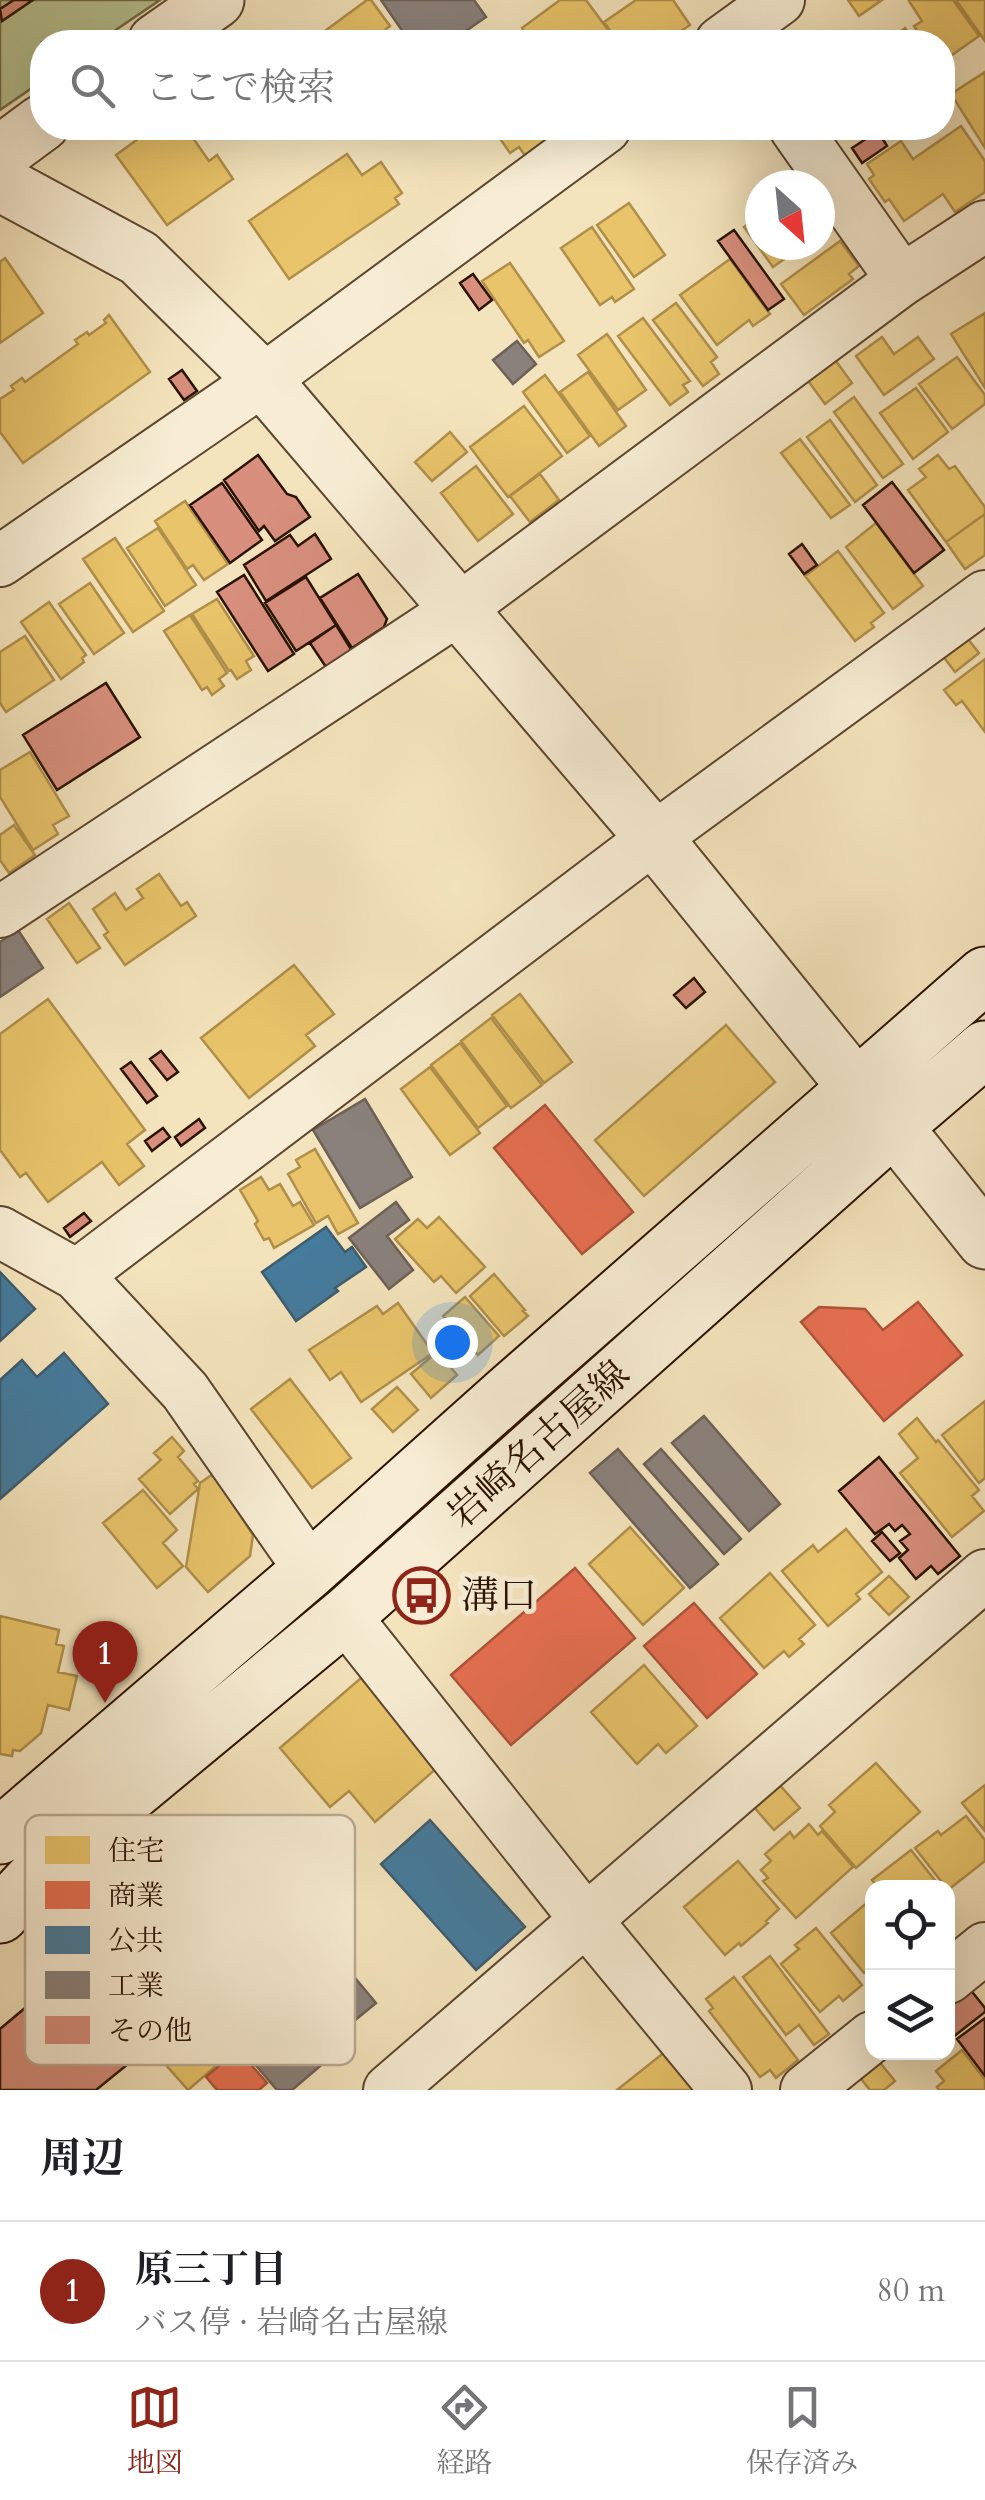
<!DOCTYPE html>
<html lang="ja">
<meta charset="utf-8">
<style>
:root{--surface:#fff;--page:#f2f2f2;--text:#202124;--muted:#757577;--line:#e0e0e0;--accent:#8f2418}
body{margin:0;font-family:Cardo,"Noto Serif JP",serif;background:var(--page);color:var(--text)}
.controls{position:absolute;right:30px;bottom:30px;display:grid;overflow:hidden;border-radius:20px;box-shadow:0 10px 40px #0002}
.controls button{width:90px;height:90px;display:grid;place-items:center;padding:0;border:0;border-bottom:2px solid var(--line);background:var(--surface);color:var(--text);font:50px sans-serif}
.compass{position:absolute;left:745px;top:170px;width:90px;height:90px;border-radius:50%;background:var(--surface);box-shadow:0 10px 40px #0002;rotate:153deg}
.you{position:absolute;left:452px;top:1342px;width:35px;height:35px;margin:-25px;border:8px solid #fff;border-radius:50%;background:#1a73e8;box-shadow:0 0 0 15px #1a73e833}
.badge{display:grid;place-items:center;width:65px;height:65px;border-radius:50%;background:var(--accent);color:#fff;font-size:32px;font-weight:700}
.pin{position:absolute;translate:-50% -82px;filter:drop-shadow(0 2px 5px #0008)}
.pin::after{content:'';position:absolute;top:52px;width:35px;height:30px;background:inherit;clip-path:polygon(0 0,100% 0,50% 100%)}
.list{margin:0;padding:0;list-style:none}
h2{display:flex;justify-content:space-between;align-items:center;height:130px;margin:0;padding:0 40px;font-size:42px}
h2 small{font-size:32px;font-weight:400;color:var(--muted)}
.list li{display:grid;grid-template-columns:65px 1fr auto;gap:30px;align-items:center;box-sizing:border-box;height:140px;padding:0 40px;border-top:2px solid var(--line)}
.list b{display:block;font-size:38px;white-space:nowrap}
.list p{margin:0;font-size:32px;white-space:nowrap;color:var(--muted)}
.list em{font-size:32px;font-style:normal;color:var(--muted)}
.icon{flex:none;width:55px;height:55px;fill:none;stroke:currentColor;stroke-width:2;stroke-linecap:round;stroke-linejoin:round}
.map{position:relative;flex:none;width:985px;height:2090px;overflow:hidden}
.search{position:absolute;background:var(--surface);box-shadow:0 10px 40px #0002;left:30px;right:30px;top:30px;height:110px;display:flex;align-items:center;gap:25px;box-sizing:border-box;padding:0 35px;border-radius:40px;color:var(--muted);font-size:38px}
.sheet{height:270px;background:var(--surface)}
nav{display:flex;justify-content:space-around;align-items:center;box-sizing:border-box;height:140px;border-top:2px solid var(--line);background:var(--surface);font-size:28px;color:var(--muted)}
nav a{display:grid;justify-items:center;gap:5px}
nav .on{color:var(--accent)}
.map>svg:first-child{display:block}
.green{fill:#b9c593;stroke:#726c4a;stroke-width:2.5}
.homes{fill:#e9c46a;stroke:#b08f4a;stroke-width:2.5}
.shops{fill:#e76f51;stroke:#ae5339;stroke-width:2.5}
.public{fill:#457b9d;stroke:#3d5c6e;stroke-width:2.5}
.industry{fill:#8a817c;stroke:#6d6057;stroke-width:2.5}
.building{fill:#d88f7e;stroke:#2a1200;stroke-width:2.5}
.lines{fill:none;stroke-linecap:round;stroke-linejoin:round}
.minor-casing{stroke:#5c462f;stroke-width:54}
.tertiary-casing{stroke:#5c462f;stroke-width:59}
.secondary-casing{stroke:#2a1200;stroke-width:59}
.minor{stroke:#f8edd4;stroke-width:50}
.tertiary{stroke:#f8edd4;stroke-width:55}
.secondary{stroke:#f8edd4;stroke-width:55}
.labels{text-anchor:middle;stroke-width:10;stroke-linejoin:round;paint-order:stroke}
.street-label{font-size:38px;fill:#2a1200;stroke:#f8edd4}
.poi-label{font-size:38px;fill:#2a1200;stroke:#f8edd4;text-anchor:start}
.key{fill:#f8edd4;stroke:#baab94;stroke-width:2.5}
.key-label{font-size:28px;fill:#2a1200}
</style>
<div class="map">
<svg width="985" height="2090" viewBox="0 0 985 2090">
<rect width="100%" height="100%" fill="#f4e4bd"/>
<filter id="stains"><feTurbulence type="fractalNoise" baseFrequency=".002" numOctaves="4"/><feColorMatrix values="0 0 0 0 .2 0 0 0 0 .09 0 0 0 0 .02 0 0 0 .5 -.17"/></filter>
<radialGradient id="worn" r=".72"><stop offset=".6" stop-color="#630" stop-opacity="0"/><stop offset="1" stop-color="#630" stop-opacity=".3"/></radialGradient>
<path class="green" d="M0,0H160L98,42H42V81L0,110Z"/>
<path class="homes" d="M367,0H371L390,26L386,29L396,42H310Z
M560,0H586L617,42H532L522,28Z
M636,0H673L690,25L675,35L680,42H618L604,22Z
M848,0H882L859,16Z
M911,0H953L979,36L942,62V42H925L914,26L922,21L909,1Z
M956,0H985V41Z
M905,28L915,42H880L879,40L888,34L891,39Z
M985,72V148L951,94Z
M961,126L985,161V192L955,212L943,194L904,221L889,199L885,202L869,179L874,175L867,164L901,141L913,159Z
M153,128L156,132L162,128H186L209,161L217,155L233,179L167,225L116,155Z
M483,128H563L565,131L526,157L519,147L510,153L496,133L489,137Z
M347,154L362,175L381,162L402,193L395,198L399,204L289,279L249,221Z
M629,203L665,255L634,277L597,225Z
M760,215V245H804L773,267L744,227Z
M592,227L634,289L615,302L612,297L600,305L561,248Z
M840,241L859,266L849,274L853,279L804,315L781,284Z
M5,258L43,313L0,343V262Z
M730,259L770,314L753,326L749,320L717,345L680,295Z
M510,263L564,341L539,357L528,340L524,343L482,281Z
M676,303L717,357L711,362L719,374L703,386L653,320Z
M985,313V388L951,334Z
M109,315L150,372L23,463L0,432V399L14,390L11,386L22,378L25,382L78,344L75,340L87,332L89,335L106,323L104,320Z
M643,318L690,381L683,385L688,392L670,405L618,336Z
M607,334L646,390L618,410L578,355Z
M882,337L894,354L918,337L934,359L884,395L856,356Z
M833,357L852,383L825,404L806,378Z
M957,357L985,395V404L952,429L919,384Z
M588,372L626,426L599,446L560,392Z
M545,375L590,436L567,453L523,392Z
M916,388L948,432L913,459L880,413Z
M854,397L903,464L883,478L834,412Z
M524,406L562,456L508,497L470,447Z
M830,420L877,485L855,502L807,437Z
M450,432L467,452L432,481L415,462Z
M800,439L850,505L831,518L781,453Z
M938,455L949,469L955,466L985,507V514L946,542L908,490L926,477L919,469Z
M476,466L513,514L478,541L441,493Z
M540,474L559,500L530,522L510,496Z
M185,501L228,564L204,580L193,565L187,569L155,521Z
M985,514V555L965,569L946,542Z
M876,523L923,586L893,609L846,547Z
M158,528L196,585L165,606L127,548Z
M115,538L164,611L133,632L83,559Z
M838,551L884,613L871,623L874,627L855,641L805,576Z
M90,583L124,633L94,654L59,604Z
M217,599L254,656L246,661L251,670L237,679L231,670L229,671L192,614Z
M49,602L86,655L82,658L84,662L61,679L21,622Z
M190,615L227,673L219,679L224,686L212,695L207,687L202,690L164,631Z
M960,629L979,653L955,672L936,647Z
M25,636L54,680L6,712L0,703V652Z
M985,659V732L962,701L956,705L944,690Z
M30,752L69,816L53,825L58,834L33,850L0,797V770Z
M14,825L35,855L9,873L0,860V835Z
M159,874L181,906L187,902L196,916L125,965L104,935L108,932L93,909L115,893L126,910L143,898L137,889Z
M69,903L100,948L77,963L47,919Z
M294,965L334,1014L306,1035L315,1046L249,1098L201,1038Z
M520,994L572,1062L544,1083L492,1015Z
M48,999L145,1130L127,1144L144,1166L119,1185L102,1162L48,1202L26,1173L20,1177L0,1150V1034Z
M491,1018L542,1085L511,1108L461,1041Z
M726,1025L775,1082L644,1196L595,1140Z
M460,1043L507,1106L478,1128L431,1065Z
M430,1067L480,1133L450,1155L401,1089Z
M315,1149L358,1223L338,1234L328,1216L316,1223L288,1174L300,1167L296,1160Z
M261,1177L269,1190L280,1184L293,1206L300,1202L314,1225L274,1248L269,1238L264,1240L255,1224L258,1221L240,1190Z
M439,1217L485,1267L456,1293L441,1276L434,1282L395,1239L418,1219L427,1228Z
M494,1274L525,1310L523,1311L528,1316L504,1336L470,1296Z
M465,1297L499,1336L478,1355L443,1316Z
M398,1303L433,1353L361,1402L341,1372L330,1380L309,1350L377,1306L383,1314Z
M438,1351L457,1375L431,1398L411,1374Z
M290,1379L351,1458L312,1488L251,1409Z
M397,1387L418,1410L393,1432L372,1409Z
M985,1401V1478L979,1483L942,1435Z
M917,1418L936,1442L938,1440L979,1490L972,1496L984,1511L952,1537L900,1473L918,1458L899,1434Z
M172,1437L184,1451L178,1457L198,1481L194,1484L198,1489L170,1514L139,1479L161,1460L154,1453Z
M213,1474L253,1535L250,1556L208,1592L186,1567L200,1483Z
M143,1490L177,1530L163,1543L183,1566L157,1588L103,1523Z
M630,1527L684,1588L643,1625L589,1564Z
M846,1529L882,1572L856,1594L860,1599L828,1626L782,1571L813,1545L818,1552Z
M770,1573L815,1625L799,1639L804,1644L789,1657L784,1651L764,1668L720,1618Z
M889,1576L909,1597L889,1615L869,1594Z
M0,1616L59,1630L56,1644L64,1646L58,1672L77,1676L69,1710L48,1705L41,1733L20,1751L13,1750L12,1756L0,1754Z
M644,1665L697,1726L666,1753L658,1744L637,1764L591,1712Z
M361,1678L438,1767L375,1822L349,1791L330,1807L280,1748Z
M876,1763L920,1812L856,1868L820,1826L835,1812L829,1805Z
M779,1784L800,1808L774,1830L753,1806Z
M985,1785V1831L962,1803Z
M966,1816L985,1840V1861L948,1890L915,1848L938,1831L941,1835Z
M809,1824L818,1835L822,1831L853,1867L796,1918L763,1881L768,1878L761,1870L771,1861L765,1854L790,1832L794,1838Z
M911,1850L941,1888H878L872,1880Z
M738,1861L779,1909L766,1921L768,1923L741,1946L739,1943L725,1955L684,1907Z
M869,1901L872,1905V1966L864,1973L831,1933Z
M816,1928L862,1985L843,2001L839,1996L820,2012L781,1964L799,1949L795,1945Z
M770,1956L829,2034L814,2045L799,2025L786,2035L743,1977Z
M734,1977L798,2060L776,2078L770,2070L760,2077L709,2011L713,2008L706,1999Z
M215,2022L237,2048L188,2090L166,2065Z
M962,2050L985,2080V2090H939L937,2087L944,2081L936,2071Z
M666,2051L697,2090H617Z
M877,2059L895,2081L884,2090H870L857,2074Z"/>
<path class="shops" d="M545,1105L633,1212L582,1254L494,1148Z
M918,1302L962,1355L884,1421L801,1322L819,1307L865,1309L883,1330Z
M575,1568L635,1638L511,1745L451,1675Z
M694,1603L757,1674L707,1718L644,1646Z
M238,2050L267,2083L259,2090H217L206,2077Z"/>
<path class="public" d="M326,1227L345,1252L352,1247L366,1267L335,1288L338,1291L296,1321L262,1272Z
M0,1272L35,1309L0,1341Z
M64,1353L108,1404L0,1499V1380L22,1360L37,1377Z
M430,1820L525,1927L476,1970L381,1864Z"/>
<path class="industry" d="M381,0H474L486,17L450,42H410Z
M517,341L536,364L513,384L493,360Z
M18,930L43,968L0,997V942Z
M365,1099L412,1177L360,1208L313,1130Z
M396,1202L409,1220L387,1236L413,1270L389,1289L349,1238Z
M704,1416L780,1504L749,1531L672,1443Z
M618,1449L718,1564L690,1588L590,1473Z
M661,1449L741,1539L724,1554L644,1464Z
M315,1930L376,2003L326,2044L266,1971Z
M263,1974L333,2055L292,2090H277L223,2027L246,2008L236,1996Z"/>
<path class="building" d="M14,0H33L2,21L0,9Z
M878,131L887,146L862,163L852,148Z
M734,230L784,299L768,310L718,241Z
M473,274L492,300L479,310L460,283Z
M182,370L197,391L184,400L169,379Z
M258,455L287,494L296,497L310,517L275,541L264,526L259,531L224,480Z
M892,482L944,550L914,573L863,505Z
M222,483L262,540L230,563L190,505Z
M315,534L331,559L266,601L244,565L290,535L298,546Z
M802,544L817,565L804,574L789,554Z
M358,574L387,619L384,627L352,648L320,598Z
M244,575L294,654L268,671L217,592Z
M306,577L336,625L296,651L265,603Z
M336,625L352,651L326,667L310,643Z
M106,683L140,737L57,790L23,735Z
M694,978L705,992L686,1008L674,995Z
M161,1051L178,1072L167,1080L150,1059Z
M131,1062L157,1096L147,1103L121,1069Z
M199,1119L205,1128L181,1146L175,1137Z
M163,1128L170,1137L152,1151L145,1141Z
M84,1213L91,1221L70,1237L64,1228Z
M879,1457L960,1556L938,1574L931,1566L916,1579L899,1558L908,1550L900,1541L910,1534L902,1525L895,1531L889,1524L875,1534L839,1491Z
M882,1532L900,1553L890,1561L872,1541Z
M69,1971L139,2055L96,2090H0V2029Z
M965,1983L985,2008V2012L953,2037L948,2030V1997Z
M985,2018V2076L957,2039Z"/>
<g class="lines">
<defs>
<path id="minor" d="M721,42L779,0
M795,128L902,280
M0,561L263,380L605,128
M0,912L459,609L902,280L985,226
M0,1232L77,1275L185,1391L310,1570
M77,1275L654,838L985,596
M345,1616L586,1920L726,2090
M948,1978L985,1948
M389,2090L985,1575
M806,2090L872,2037"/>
<path id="tertiary" d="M156,42L216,0
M0,154L42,123
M0,183L139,258L263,380L654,838L856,1087L894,1127L985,1241"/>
<path id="secondary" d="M0,1836L310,1570L508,1393L985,975
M0,1915L55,1856L345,1616L894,1127L985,1049"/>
</defs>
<use href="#minor" class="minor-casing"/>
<use href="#tertiary" class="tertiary-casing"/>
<use href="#secondary" class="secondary-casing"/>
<use href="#minor" class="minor"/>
<use href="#tertiary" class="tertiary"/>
<use href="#secondary" class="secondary"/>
</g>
<defs>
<symbol id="bus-ring" viewBox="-11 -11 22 22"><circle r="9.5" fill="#f8edd4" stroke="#8f2418" stroke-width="1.5"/><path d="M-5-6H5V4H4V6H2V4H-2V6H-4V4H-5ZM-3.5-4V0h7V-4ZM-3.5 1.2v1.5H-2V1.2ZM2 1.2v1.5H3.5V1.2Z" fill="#8f2418"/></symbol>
</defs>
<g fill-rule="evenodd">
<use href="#bus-ring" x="390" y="1564" width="63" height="63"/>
</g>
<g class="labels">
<g class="street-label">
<text transform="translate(538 1444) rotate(-42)" y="13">岩崎名古屋線</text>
</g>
<g class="poi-label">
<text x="461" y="1608">溝口</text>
</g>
</g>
<rect x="25" y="1815" width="330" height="250" rx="15" class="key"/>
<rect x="45" y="1836" width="45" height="28" fill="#e9c46a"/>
<rect x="45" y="1881" width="45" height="28" fill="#e76f51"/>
<rect x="45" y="1926" width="45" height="28" fill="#457b9d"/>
<rect x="45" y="1971" width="45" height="28" fill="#8a817c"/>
<rect x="45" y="2016" width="45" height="28" fill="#d88f7e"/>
<g class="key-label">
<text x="108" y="1860">住宅</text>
<text x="108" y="1905">商業</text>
<text x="108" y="1950">公共</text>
<text x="108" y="1995">工業</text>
<text x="108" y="2040">その他</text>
</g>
<rect width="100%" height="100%" filter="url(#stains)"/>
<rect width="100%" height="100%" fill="url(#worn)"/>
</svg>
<div class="controls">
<button><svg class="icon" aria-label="locate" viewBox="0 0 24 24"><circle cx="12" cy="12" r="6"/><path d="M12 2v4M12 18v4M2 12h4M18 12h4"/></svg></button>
<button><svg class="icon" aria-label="layers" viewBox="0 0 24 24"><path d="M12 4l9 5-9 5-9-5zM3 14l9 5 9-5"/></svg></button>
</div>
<svg class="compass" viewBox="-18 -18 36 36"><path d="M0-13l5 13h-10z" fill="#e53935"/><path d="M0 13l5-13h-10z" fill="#757577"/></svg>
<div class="you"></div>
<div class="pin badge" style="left:105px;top:1703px">1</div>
<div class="search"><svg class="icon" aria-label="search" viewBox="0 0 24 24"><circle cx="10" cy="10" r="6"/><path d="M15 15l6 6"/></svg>ここで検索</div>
</div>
<section class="sheet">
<h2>周辺<small></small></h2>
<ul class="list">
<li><span class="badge">1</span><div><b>原三丁目</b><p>バス停 · 岩崎名古屋線</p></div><em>80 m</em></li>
</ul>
</section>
<nav>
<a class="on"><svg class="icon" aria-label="map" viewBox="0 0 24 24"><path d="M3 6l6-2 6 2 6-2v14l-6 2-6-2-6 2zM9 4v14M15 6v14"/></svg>地図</a>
<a><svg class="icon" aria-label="directions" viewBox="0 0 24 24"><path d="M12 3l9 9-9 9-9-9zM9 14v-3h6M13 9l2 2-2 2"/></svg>経路</a>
<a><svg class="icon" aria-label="saved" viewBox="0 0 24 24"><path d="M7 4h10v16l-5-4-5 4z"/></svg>保存済み</a>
</nav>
